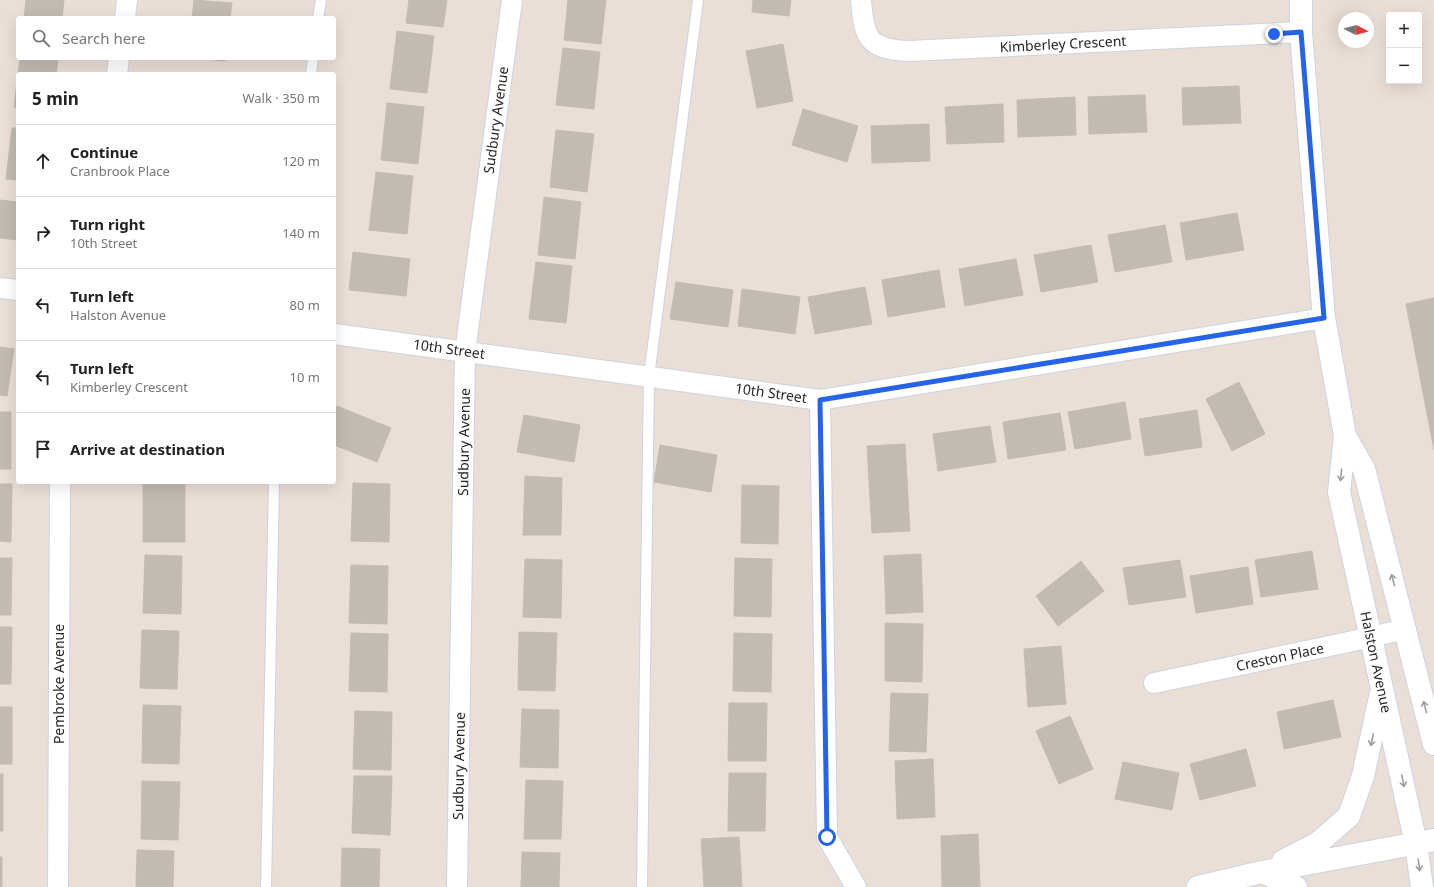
<!DOCTYPE html>
<meta charset="utf-8">
<style>
:root{--surface:#fff;--page:#f2f2f2;--text:#222;--muted:#767676;--line:#e0e0e0}
body{margin:0;font-family:"Noto Sans",sans-serif;background:var(--page);color:var(--text)}
.controls{position:absolute;right:12px;top:12px;display:grid;overflow:hidden;border-radius:4px;box-shadow:0 4px 16px #0002}
.controls button{width:36px;height:36px;display:grid;place-items:center;padding:0;border:0;border-bottom:1px solid var(--line);background:var(--surface);color:var(--text);font:20px sans-serif}
.compass{position:absolute;left:1338px;top:12px;width:36px;height:36px;border-radius:50%;background:var(--surface);box-shadow:0 4px 16px #0002;rotate:97deg}
.stop{position:absolute;width:12px;height:12px;margin:-9px;border:3px solid #2563eb;border-radius:50%;background:#fff}
.stop.end{background:#2563eb;border-color:#fff;box-shadow:0 1px 4px #0008}
.list{margin:0;padding:0;list-style:none}
h2{display:flex;justify-content:space-between;align-items:center;height:52px;margin:0;padding:0 16px;font-size:17px}
h2 small{font-size:13px;font-weight:400;color:var(--muted)}
.list li{display:grid;grid-template-columns:26px 1fr auto;gap:12px;align-items:center;box-sizing:border-box;height:72px;padding:0 16px;border-top:1px solid var(--line)}
.list b{display:block;font-size:15px;white-space:nowrap}
.list p{margin:0;font-size:13px;white-space:nowrap;color:var(--muted)}
.list em{font-size:13px;font-style:normal;color:var(--muted)}
.icon{flex:none;width:22px;height:22px;fill:none;stroke:currentColor;stroke-width:2;stroke-linecap:round;stroke-linejoin:round}
.map{position:relative;flex:none;width:1434px;height:887px;overflow:hidden}
.search{position:absolute;background:var(--surface);box-shadow:0 4px 16px #0002;left:16px;top:16px;width:320px;height:44px;display:flex;align-items:center;gap:10px;box-sizing:border-box;padding:0 14px;border-radius:4px;color:var(--muted);font-size:15px}
.panel{position:absolute;background:var(--surface);box-shadow:0 4px 16px #0002;left:16px;top:72px;width:320px;height:412px;border-radius:4px}
.map>svg:first-child{display:block}
.building{fill:#c1bbb3;stroke:#c5bbb1}
.lines{fill:none;stroke-linecap:round;stroke-linejoin:round}
.lane-casing{stroke:#ccd3e1;stroke-width:12}
.street-casing{stroke:#ccd3e1;stroke-width:22}
.secondary-casing{stroke:#ccd3e1;stroke-width:24}
.lane{stroke:#fff;stroke-width:10}
.street{stroke:#fff;stroke-width:20}
.secondary{stroke:#fff;stroke-width:22}
.oneway{stroke:#9d9d9d}
.route{stroke:#2563eb;stroke-width:5}
.labels{text-anchor:middle;stroke-width:3;stroke-linejoin:round;paint-order:stroke}
.street-label{font-size:14px;fill:#262626;stroke:#fff}
</style>
<div class="map">
<svg width="1434" height="887" viewBox="0 0 1434 887">
<rect width="100%" height="100%" fill="#eadfd7"/>
<path class="building" d="M26,0H64L62,18H24Z
M194,0L232,3L230,18H192Z
M409,0H447L443,27L406,23Z
M568,0H606L601,44L564,40Z
M753,0H791L789,16L752,12Z
M397,31L434,36L427,93L390,89Z
M783,44L793,101L757,108L746,51Z
M563,48L600,52L594,109L556,105Z
M20,58L58,61L56,74H18V108L14,107Z
M195,58H225V61Z
M1239,86L1241,123L1183,125L1182,88Z
M1145,95L1147,132L1089,134L1088,97Z
M1075,97L1076,135L1018,137L1017,100Z
M387,103L424,107L418,164L381,160Z
M1003,104L1004,142L947,144L945,107Z
M803,109L858,126L847,162L792,145Z
M929,124L930,161L872,163L871,126Z
M12,128H18V180L6,179Z
M556,130L594,134L587,192L550,187Z
M376,172L413,176L407,234L369,230Z
M544,197L581,202L575,259L538,255Z
M0,200L18,202V240L0,238Z
M1237,213L1244,250L1186,260L1180,223Z
M1165,225L1172,262L1115,272L1108,235Z
M1091,245L1098,282L1041,292L1034,255Z
M353,252L410,259L406,296L349,290Z
M1016,259L1023,295L965,306L959,269Z
M536,262L572,266L566,323L529,319Z
M939,270L945,307L888,317L882,280Z
M676,282L733,290L728,327L670,319Z
M865,287L872,324L815,334L808,297Z
M742,289L800,297L795,334L738,326Z
M1434,298V450L1406,304Z
M0,347L14,349L7,396L0,395Z
M1239,382L1265,434L1232,451L1206,399Z
M1125,402L1131,439L1075,449L1068,412Z
M337,406L391,428L377,462L334,445V414Z
M1197,410L1202,447L1145,456L1139,419Z
M0,412H11V469H0Z
M1060,413L1066,450L1008,459L1003,422Z
M524,415L580,425L574,462L517,452Z
M990,426L996,462L938,471L933,434Z
M905,444L910,531L872,533L867,446Z
M660,445L717,455L711,492L654,482Z
M525,476L562,478L561,535H523Z
M143,482H185V542H143Z
M353,483L390,484L389,542L351,541Z
M0,484H12L11,542L0,541Z
M742,485L779,486L778,544L741,543Z
M1312,551L1318,589L1261,597L1255,560Z
M921,554L923,612L886,614L884,556Z
M145,555L182,556L181,614L143,613Z
M0,558H12L11,615H0Z
M735,558L772,559L771,617L734,616Z
M525,559L562,560L561,618L523,617Z
M1180,560L1186,597L1129,605L1123,568Z
M1081,561L1104,591L1058,626L1036,596Z
M351,565L388,566L387,624L349,623Z
M1248,567L1253,604L1196,613L1190,576Z
M885,623L923,624L922,682L885,681Z
M0,627H12L11,684H0Z
M142,630L179,631L177,689L140,688Z
M519,632L557,633L555,691L518,690Z
M351,633L388,634L387,692L349,691Z
M734,633L772,634L771,692L733,691Z
M1061,646L1066,704L1028,707L1024,649Z
M891,693L928,694L926,752L889,751Z
M1333,700L1341,737L1284,749L1277,712Z
M729,703H767L766,761H728Z
M143,705L181,706L179,764L142,763Z
M0,707H12V764H0Z
M522,709L559,710L558,768L520,767Z
M355,711L392,712L391,770L353,769Z
M1070,716L1093,769L1059,784L1036,731Z
M1246,749L1256,786L1200,800L1190,764Z
M933,759L935,817L897,819L895,761Z
M1123,762L1179,773L1172,810L1115,799Z
M729,773H766L765,831H728Z
M0,774H3V831H0Z
M354,776H392L390,835L352,833Z
M526,780L563,781L561,839H524Z
M142,781L180,782L178,840L141,839Z
M978,834L980,887H942L941,836Z
M739,837L742,887H704L701,839Z
M342,848L380,849L379,887H341Z
M137,850L174,851L173,887H136Z
M522,852L560,853L559,887H521Z
M0,857H2V887H0Z"/>
<g class="lines">
<defs>
<path id="lane" d="M318,18L321,0
M311,74L313,58
M266,887L274,482
M642,887L649,376L698,0"/>
<path id="street" d="M861,0C864,39 868,49 909,51L1301,32
M125,18L127,0
M117,74L119,58
M0,288L18,290
M334,334L820,400L1324,318
M820,400L827,837L856,887
M1154,683L1344,643L1406,629
M58,887L60,482
M457,887L465,352L512,0"/>
<path id="secondary" d="M1301,0V32L1324,318L1345,436L1339,492L1416,844L1422,887
M1345,436L1364,469L1434,744
M1283,861L1318,843L1349,816L1363,776L1380,697
M1262,872L1296,887
M1198,887L1262,872L1434,840"/>
</defs>
<use href="#lane" class="lane-casing"/>
<use href="#street" class="street-casing"/>
<use href="#secondary" class="secondary-casing"/>
<use href="#lane" class="lane"/>
<use href="#street" class="street"/>
<use href="#secondary" class="secondary"/>
</g>
<defs><path id="oneway-shaft" d="M-6 0H5M1.5-3L5.5 0L1.5 3" fill="none" stroke-width="1.6" stroke-linecap="round" stroke-linejoin="round"/></defs>
<g class="oneway">
<use href="#oneway-shaft" transform="translate(1341 475) rotate(96)"/>
<use href="#oneway-shaft" transform="translate(1393 580) rotate(-105)"/>
<use href="#oneway-shaft" transform="translate(1425 707) rotate(-104)"/>
<use href="#oneway-shaft" transform="translate(1372 740) rotate(102)"/>
<use href="#oneway-shaft" transform="translate(1403 781) rotate(78)"/>
<use href="#oneway-shaft" transform="translate(1419 865) rotate(82)"/>
</g>
<g class="lines">
<path class="route" d="M827,837L820,400L1324,318L1301,32L1274,34"/>
</g>
<g class="labels">
<g class="street-label">
<text transform="translate(1063 44) rotate(-3)" y="5">Kimberley Crescent</text>
<text transform="translate(496 120) rotate(-82)" y="5">Sudbury Avenue</text>
<text transform="translate(449 349) rotate(8)" y="5">10th Street</text>
<text transform="translate(771 393) rotate(8)" y="5">10th Street</text>
<text transform="translate(464 442) rotate(-89)" y="5">Sudbury Avenue</text>
<text transform="translate(1280 657) rotate(-12)" y="5">Creston Place</text>
<text transform="translate(1376 662) rotate(78)" y="5">Halston Avenue</text>
<text transform="translate(59 684) rotate(-90)" y="5">Pembroke Avenue</text>
<text transform="translate(459 766) rotate(-89)" y="5">Sudbury Avenue</text>
</g>
</g>
</svg>
<div class="controls">
<button>+</button>
<button>−</button>
</div>
<svg class="compass" viewBox="-18 -18 36 36"><path d="M0-13l5 13h-10z" fill="#e53935"/><path d="M0 13l5-13h-10z" fill="#767676"/></svg>
<div class="stop" style="left:827px;top:837px"></div>
<div class="stop end" style="left:1274px;top:34px"></div>
<div class="search"><svg class="icon" aria-label="search" viewBox="0 0 24 24"><circle cx="10" cy="10" r="6"/><path d="M15 15l6 6"/></svg>Search here</div>
<section class="panel">
<h2>5 min<small>Walk · 350 m</small></h2>
<ul class="list">
<li><svg class="icon" aria-label="ahead" viewBox="0 0 24 24"><path d="M12 20V5M6 11l6-6 6 6"/></svg><div><b>Continue</b><p>Cranbrook Place</p></div><em>120 m</em></li>
<li><svg class="icon" aria-label="right" viewBox="0 0 24 24"><path d="M7 20v-9h11M14 6l5 5-5 5"/></svg><div><b>Turn right</b><p>10th Street</p></div><em>140 m</em></li>
<li><svg class="icon" aria-label="left" viewBox="0 0 24 24"><path d="M17 20v-9H6M10 6l-5 5 5 5"/></svg><div><b>Turn left</b><p>Halston Avenue</p></div><em>80 m</em></li>
<li><svg class="icon" aria-label="left" viewBox="0 0 24 24"><path d="M17 20v-9H6M10 6l-5 5 5 5"/></svg><div><b>Turn left</b><p>Kimberley Crescent</p></div><em>10 m</em></li>
<li><svg class="icon" aria-label="arrive" viewBox="0 0 24 24"><path d="M6 21V4h12l-3 4 3 4H6"/></svg><div><b>Arrive at destination</b></div></li>
</ul>
</section>
</div>
